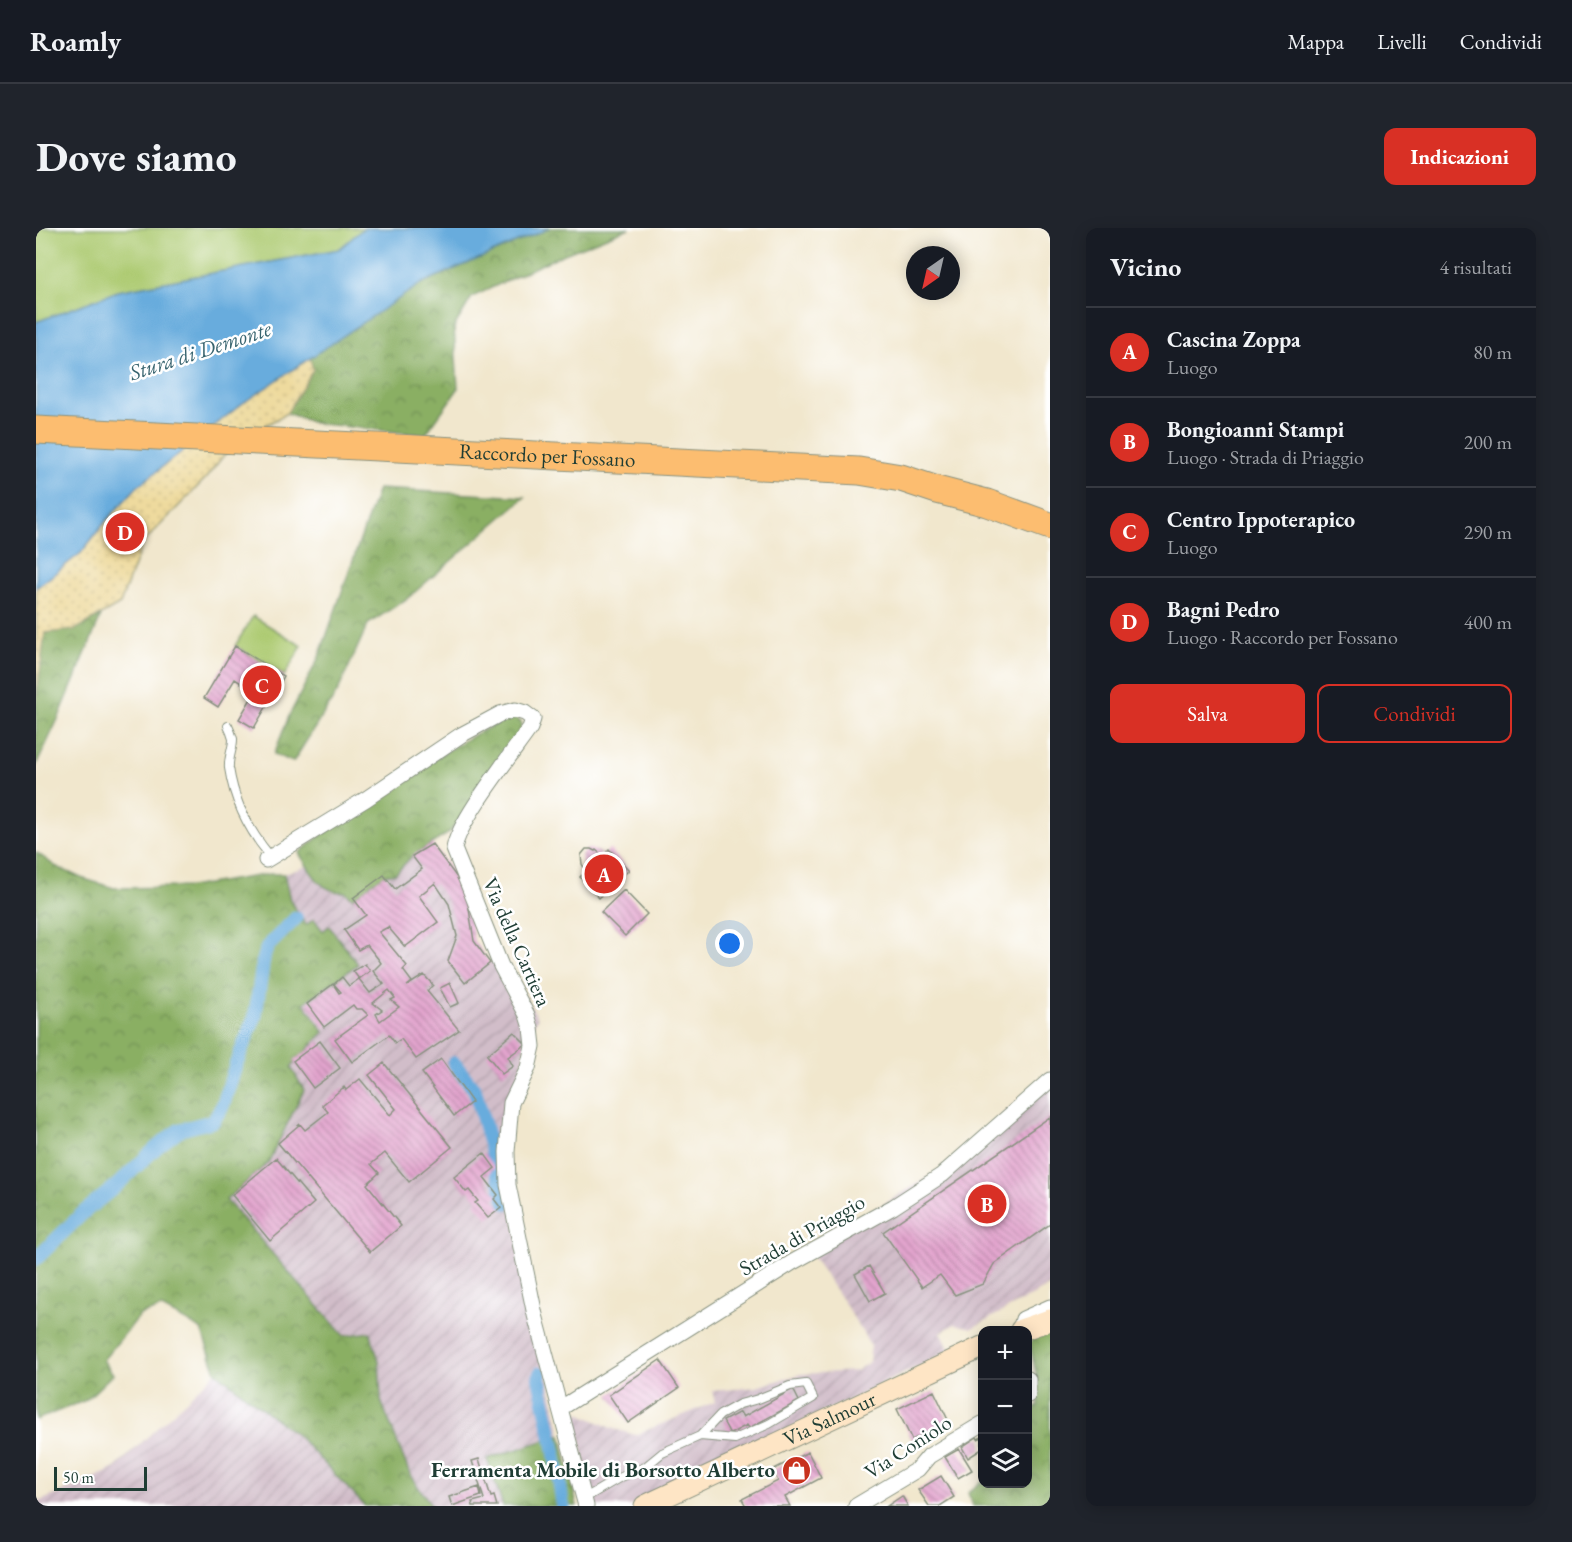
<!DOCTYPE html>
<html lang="it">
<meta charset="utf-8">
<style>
:root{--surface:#171b24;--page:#20242c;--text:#f1f3f6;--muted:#9ea1a6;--line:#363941;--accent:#d93025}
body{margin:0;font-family:"EB Garamond",serif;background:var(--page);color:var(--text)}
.controls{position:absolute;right:18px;bottom:18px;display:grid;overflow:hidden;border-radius:12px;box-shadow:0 3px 15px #0003}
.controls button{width:54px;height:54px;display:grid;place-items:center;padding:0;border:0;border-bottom:2px solid var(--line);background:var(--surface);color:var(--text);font:30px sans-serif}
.compass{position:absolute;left:870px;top:18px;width:54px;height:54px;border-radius:50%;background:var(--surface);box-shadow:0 3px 15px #0003;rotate:214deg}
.scale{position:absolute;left:18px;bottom:15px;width:93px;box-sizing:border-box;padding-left:6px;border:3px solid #1f3d34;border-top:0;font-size:16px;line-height:21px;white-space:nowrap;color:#1f3d34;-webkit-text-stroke:4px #fff;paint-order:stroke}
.you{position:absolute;left:694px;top:716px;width:21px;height:21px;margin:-15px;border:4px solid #fff;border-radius:50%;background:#1a73e8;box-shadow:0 0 0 9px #1a73e833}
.badge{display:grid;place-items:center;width:39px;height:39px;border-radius:50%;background:var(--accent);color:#fff;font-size:20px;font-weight:700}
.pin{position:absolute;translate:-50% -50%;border:3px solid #fff;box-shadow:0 2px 6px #0006}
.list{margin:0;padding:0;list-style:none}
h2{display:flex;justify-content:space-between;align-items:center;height:78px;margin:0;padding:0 24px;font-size:26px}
h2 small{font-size:20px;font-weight:400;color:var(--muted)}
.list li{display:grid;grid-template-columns:39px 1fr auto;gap:18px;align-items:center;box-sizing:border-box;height:90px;padding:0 24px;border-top:2px solid var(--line)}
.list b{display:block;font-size:22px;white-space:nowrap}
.list p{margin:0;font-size:20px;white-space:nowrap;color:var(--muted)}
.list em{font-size:20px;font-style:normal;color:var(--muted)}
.actions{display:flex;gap:12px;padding:18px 24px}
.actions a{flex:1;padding:14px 0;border:2px solid var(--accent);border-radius:12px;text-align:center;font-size:21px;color:var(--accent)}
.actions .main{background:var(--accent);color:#fff}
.icon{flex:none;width:33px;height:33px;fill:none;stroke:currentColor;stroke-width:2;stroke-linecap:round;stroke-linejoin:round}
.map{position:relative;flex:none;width:1014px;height:1278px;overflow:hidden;border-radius:12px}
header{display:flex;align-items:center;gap:36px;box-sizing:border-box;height:84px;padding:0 30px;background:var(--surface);border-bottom:2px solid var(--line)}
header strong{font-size:28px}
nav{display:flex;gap:33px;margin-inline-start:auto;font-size:21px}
.intro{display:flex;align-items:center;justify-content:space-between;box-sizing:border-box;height:144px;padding:0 36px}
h1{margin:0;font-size:42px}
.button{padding:15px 27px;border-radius:12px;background:var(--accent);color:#fff;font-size:21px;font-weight:700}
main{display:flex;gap:36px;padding:0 36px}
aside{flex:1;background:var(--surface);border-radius:12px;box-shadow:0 3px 15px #0003}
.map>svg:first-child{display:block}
.industrial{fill:url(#industrial-furrows)}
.green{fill:#adcb72;stroke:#668453;stroke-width:1.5}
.forest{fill:url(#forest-crowns);stroke:#54764c;stroke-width:1.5}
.sand{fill:url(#sand-dots);stroke:#868c69;stroke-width:1.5}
.water{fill:#67acdd;stroke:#437488;stroke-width:1.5}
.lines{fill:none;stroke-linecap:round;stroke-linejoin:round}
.canal{stroke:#67acdd;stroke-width:14}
.building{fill:url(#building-back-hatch);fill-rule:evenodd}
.service-casing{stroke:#889280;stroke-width:10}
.minor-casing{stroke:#889280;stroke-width:17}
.secondary-casing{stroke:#889280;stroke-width:23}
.motorway-casing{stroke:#889280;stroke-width:29}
.service{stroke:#fff;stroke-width:8}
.minor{stroke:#fff;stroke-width:15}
.secondary{stroke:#fee5c5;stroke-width:21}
.motorway{stroke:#fcbd6f;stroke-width:27}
.labels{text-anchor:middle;stroke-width:5;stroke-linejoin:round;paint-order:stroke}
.street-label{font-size:21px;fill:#1f3d34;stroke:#fff}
.poi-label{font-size:21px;font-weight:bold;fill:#1f3d34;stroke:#fff;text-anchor:end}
.water-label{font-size:22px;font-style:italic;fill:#38646f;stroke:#fff}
</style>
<header>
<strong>Roamly</strong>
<nav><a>Mappa</a><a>Livelli</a><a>Condividi</a></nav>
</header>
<div class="intro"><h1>Dove siamo</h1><a class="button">Indicazioni</a></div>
<main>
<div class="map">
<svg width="1014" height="1278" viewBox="0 0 1014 1278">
<defs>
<pattern id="industrial-furrows" width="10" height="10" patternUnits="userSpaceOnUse" patternTransform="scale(1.5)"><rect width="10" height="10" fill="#d1bdc9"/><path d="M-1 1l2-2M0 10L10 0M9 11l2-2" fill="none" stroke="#b3a3ad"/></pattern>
<pattern id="forest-crowns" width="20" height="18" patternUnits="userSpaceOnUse" patternTransform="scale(1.5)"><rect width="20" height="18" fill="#8aaf64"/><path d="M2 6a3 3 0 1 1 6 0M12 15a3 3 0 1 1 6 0" fill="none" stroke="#709053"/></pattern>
<pattern id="sand-dots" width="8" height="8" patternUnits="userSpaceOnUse" patternTransform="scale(1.5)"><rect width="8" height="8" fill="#eeda9e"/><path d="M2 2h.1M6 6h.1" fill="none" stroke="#ccbc89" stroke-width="1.8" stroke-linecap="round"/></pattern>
<pattern id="building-back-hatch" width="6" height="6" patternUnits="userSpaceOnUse" patternTransform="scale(1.5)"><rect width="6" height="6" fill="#e3a4ce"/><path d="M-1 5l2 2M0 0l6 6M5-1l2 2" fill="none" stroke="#b787a8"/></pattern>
</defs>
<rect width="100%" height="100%" fill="#fff"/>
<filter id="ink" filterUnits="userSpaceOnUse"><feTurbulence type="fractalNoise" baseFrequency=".0167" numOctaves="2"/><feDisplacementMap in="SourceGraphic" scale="12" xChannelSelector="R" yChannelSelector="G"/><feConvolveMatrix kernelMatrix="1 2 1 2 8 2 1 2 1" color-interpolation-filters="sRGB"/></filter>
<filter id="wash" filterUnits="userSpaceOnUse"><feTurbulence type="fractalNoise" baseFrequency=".008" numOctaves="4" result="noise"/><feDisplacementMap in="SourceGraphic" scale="24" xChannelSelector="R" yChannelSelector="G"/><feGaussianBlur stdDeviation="1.35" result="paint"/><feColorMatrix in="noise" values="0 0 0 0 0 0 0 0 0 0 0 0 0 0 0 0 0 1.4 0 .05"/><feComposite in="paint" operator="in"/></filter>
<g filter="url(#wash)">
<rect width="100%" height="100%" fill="#f1e7cd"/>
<path class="industrial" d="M396,616L430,662L438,713L454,735L467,730L502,790L491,809L481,863L464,926L525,1207L452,1231L467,1278H396L375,1249L345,1172L343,1133L308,1108L190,972L232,935L255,839L268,776L293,698L287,703L278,691L270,697L254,672L248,646L271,638L282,654L298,664H309L317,669L348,647L360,645L376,628Z
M1014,844V1058L936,1100L919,1096L905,1104L914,1123L594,1278H559L537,1182L575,1200L599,1207L679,1174L676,1163L720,1159L765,1146L820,1143L833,1134L835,1118L809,1076L771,1021L905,942Z
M180,1144L264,1210L329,1278H0V1275L78,1241Z"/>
<path class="green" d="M0,0H328L303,21L82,63L0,94Z
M217,388L266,418L248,448L199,418Z"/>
<path class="forest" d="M514,0H593L521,29L436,69L418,99L422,161L389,207L278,195L251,185L274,130L386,55Z
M342,261L489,269L372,370L332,396L302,463L257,534L238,526L253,488L283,429Z
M65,388L23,489L0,538V475L9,405L39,401Z
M479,490L485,494V500L439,572L413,605L376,628L360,645L348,647L317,670L309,664C284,665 275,644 263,625C293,599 328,578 362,556C395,534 440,500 479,490Z
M0,624L19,638L45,650L78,660L153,659L234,646H248L254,672L270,697L278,691L287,703L293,698L322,736L268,775L288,804L255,839L268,862L232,935L190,972L308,1108L334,1104L343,1133L345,1173L375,1249L396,1278H329L264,1210L180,1144L165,1101L126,1080L105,1086L67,1132L77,1146L50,1172L0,1192Z
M1014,1101V1278H937L932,1265L946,1253V1256H992V1185L1002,1178L1001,1149L994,1118L998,1106Z
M525,1207L541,1278H467L451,1231Z"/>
<path class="sand" d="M274,130L277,142L251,185L227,199L188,227L170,250L106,316L84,376L39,402L9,405L0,475V360L45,325L70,293L101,259L207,175Z"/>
<path class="water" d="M328,0H514L386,55L207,175L101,259L70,293L45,325L0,360V94L82,63L303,21Z"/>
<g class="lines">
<path class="canal" d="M418,835L439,862L470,975
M0,1031L48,984L80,958L121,919L143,902L177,893L187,877L200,836L219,789L228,727L232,718L260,690
M504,1145L503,1150L518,1219L527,1278"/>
</g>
<g id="blocks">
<path class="building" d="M199,418L248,448L218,500L203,491L219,464L199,451L182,479L168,470Z
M396,616L430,662L438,713L454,735L429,755L412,733L421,708L413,676L399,655L383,668L402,694L369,719L352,699L343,704L371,738L367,742L376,754L371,758L388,747L397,757L391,763L423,802L380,831L365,811L359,815L353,807L316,834L299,811L332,787L326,781H320L317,777L288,799L271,776L297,756L303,765L305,764L298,756L306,749L313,758L323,751L334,765L348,756L337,743L345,735L343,732L331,717L322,722L308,702L330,687L317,670L348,647L359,661L386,641L376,628ZM353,762L359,770L355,772L363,779L344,793L340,786L346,782L337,775Z
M550,621H555L559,623L560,622L567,628L573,621L593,642L563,670L544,649L550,643L546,636L545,627Z
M588,662L611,686L589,708L565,684Z
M329,736L334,743L323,751L317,743Z
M414,755L423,775L414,779L404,760Z
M478,804L490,816L472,829L477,838L466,846L451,827Z
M284,813L304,840L277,860L257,833Z
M405,831L436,874L418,888L386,845Z
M348,835L416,919L373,954L349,925L335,936L343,945L331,956L365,998L334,1024L242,915L264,896L269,902L292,884L286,877L308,859L310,862L324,851L354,887L360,881L333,847Z
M1014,889V996L958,1036L947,1056L919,1067L904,1047L886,1059L847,1004Z
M448,925L459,940L448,949L462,967L458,971L465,980L452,990L439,975L442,973L433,962L430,964L418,949Z
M240,930L278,975L234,1013L196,967Z
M833,1038L849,1065L834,1073L819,1046Z
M624,1132L643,1160L592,1195L573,1167Z
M757,1161L763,1173L713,1200L711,1197L694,1206L687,1193L704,1184L707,1189Z
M898,1163L913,1194L876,1212L861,1181Z
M941,1209L942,1211L946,1209V1221L932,1230L926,1219Z
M923,1221L936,1242L922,1250L909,1229Z
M772,1224L785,1250L749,1269L754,1278H710L706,1271L742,1253L736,1242Z
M443,1231L455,1269L458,1268L461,1278H437L436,1274L448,1271L436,1233Z
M905,1248L918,1269L904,1278H893L882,1262Z
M443,1259L445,1268L416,1278L413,1269Z
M866,1268L872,1278H851Z"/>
</g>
</g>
<g filter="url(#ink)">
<use href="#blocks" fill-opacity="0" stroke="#889280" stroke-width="1.5"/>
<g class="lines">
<defs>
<path id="service" d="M192,498C194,502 196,507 197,511C197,521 192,530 193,540C198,573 213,603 235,629
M549,1270L583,1250L609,1239L626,1225L664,1208L684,1187L704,1176L722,1171L754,1158L770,1156L777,1170L733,1196L699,1211L664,1208"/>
<path id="minor" d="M230,632L330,571L425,507L464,486L479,482L489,485L497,491L494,500C476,526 422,593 418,621L465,738L491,787L495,800L497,818L492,840L475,875L471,924L472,957L499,1087L550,1278
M984,1102L987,1091L1014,1079
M992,1151V1167
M525,1180L757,1034L857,979L906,947L1014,852
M820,1278L882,1241L893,1228L946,1196"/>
<g id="secondary">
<path d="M985,1102L1014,1092"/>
<path id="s1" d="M609,1278L946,1119"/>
</g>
<g id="motorway">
<path id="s2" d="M0,202L823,243L865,250L901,262L951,275L1014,298"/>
</g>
</defs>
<use href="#service" class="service-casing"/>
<use href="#minor" class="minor-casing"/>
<use href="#secondary" class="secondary-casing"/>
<use href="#motorway" class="motorway-casing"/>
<use href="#service" class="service"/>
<use href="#minor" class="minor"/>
<use href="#secondary" class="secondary"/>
<use href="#motorway" class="motorway"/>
</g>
</g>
<defs>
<symbol id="shop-disc" viewBox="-11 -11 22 22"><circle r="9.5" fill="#c8321e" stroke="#fff"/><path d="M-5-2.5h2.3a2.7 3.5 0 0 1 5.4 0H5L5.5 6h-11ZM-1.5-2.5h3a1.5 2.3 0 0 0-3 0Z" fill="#fff"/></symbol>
</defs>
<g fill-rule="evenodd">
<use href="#shop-disc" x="744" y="1226" width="33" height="33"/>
</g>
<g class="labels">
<g class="street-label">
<text dy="7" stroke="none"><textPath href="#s2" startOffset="512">Raccordo per Fossano</textPath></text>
<text transform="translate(481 714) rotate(66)" y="7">Via della Cartiera</text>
<text transform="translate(766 1007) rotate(-30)" y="7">Strada di Priaggio</text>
<text dy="7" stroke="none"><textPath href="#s1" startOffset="204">Via Salmour</textPath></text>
<text transform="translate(872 1219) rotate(-33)" y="7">Via Coniolo</text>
</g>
<g class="poi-label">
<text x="739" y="1249">Ferramenta Mobile di Borsotto Alberto</text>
</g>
<g class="water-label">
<text transform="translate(164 122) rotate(-18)" y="8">Stura di Demonte</text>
</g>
</g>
</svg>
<div class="controls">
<button>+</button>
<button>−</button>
<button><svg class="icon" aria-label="layers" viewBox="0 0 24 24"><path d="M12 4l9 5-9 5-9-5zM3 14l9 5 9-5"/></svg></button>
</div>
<svg class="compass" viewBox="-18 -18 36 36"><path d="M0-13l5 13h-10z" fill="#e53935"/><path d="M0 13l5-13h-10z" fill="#9ea1a6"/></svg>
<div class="scale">50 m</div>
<div class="you"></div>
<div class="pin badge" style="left:568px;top:646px">A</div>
<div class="pin badge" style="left:951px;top:976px">B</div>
<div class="pin badge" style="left:226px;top:457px">C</div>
<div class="pin badge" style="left:89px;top:304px">D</div>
</div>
<aside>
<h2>Vicino<small>4 risultati</small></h2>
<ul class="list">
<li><span class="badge">A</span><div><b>Cascina Zoppa</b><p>Luogo</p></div><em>80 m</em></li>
<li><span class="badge">B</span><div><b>Bongioanni Stampi</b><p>Luogo · Strada di Priaggio</p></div><em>200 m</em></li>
<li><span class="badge">C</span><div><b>Centro Ippoterapico</b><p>Luogo</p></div><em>290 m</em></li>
<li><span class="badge">D</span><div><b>Bagni Pedro</b><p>Luogo · Raccordo per Fossano</p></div><em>400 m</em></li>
</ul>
<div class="actions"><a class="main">Salva</a><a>Condividi</a></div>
</aside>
</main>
